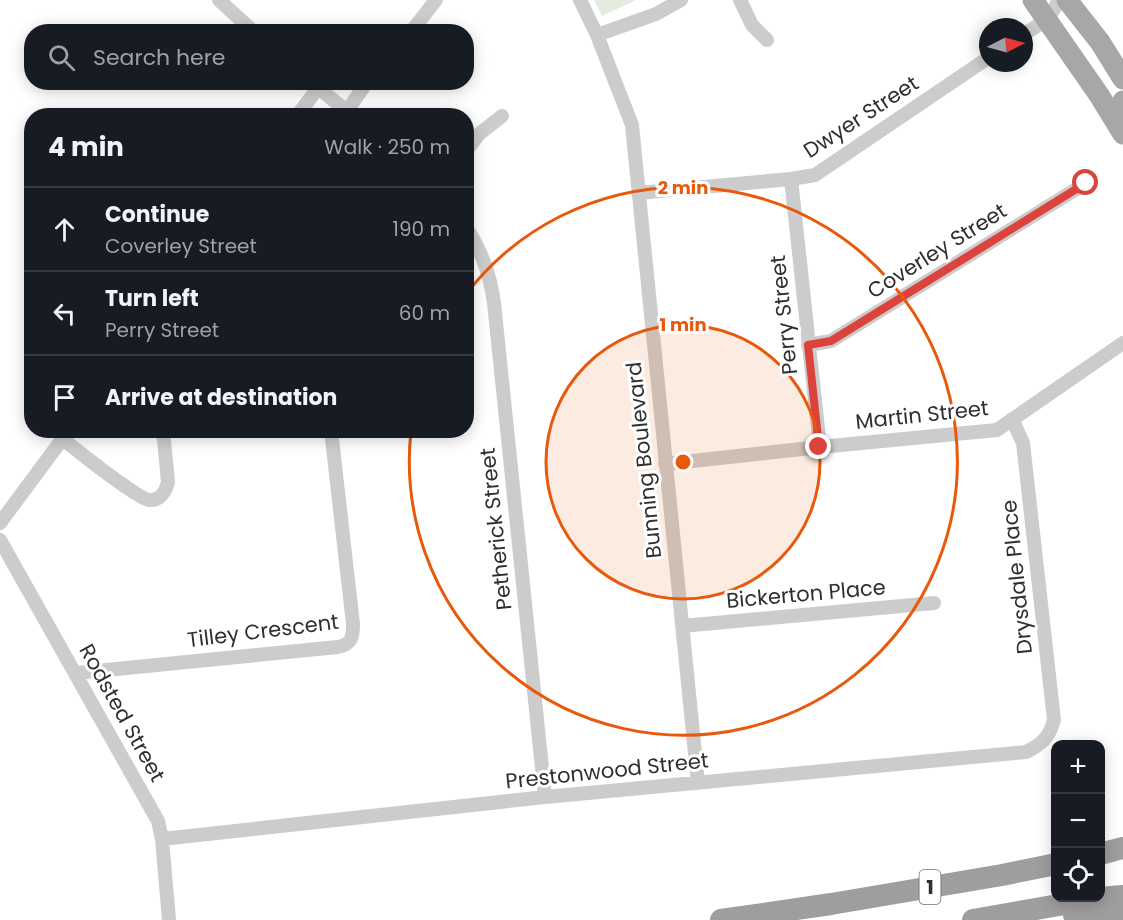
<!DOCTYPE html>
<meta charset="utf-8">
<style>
:root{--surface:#171b24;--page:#242831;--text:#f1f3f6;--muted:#9ea1a6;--line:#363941}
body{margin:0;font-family:Poppins,sans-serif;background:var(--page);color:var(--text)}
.controls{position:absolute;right:18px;bottom:18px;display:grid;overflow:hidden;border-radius:12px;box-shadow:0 3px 15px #0003}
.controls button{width:54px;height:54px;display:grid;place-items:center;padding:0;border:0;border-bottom:2px solid var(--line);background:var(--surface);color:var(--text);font:30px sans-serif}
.compass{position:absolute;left:979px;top:18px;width:54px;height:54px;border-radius:50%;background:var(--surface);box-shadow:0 3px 15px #0003;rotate:84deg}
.stop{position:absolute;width:18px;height:18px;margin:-14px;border:4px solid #db433c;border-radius:50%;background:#fff}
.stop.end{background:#db433c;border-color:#fff;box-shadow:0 2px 6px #0008}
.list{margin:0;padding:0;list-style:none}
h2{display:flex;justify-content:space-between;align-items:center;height:78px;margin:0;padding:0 24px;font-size:26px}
h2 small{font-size:20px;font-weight:400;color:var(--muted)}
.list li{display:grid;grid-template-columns:39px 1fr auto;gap:18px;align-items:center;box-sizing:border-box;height:84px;padding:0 24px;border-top:2px solid var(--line)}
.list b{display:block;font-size:22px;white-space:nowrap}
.list p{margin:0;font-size:20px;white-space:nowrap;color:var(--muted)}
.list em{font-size:20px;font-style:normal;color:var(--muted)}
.icon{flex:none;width:33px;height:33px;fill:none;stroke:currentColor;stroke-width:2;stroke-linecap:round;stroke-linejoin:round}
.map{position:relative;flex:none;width:1123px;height:920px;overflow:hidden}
.search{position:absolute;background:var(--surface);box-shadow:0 3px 15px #0003;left:24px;top:24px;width:450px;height:66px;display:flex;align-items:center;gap:15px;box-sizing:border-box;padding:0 21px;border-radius:24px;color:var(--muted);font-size:22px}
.panel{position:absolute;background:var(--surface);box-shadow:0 3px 15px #0003;left:24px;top:108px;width:450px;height:330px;border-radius:24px}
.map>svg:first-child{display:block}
.green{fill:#e4ebde}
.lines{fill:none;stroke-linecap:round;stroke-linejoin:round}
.minor{stroke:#ccc;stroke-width:14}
.primary{stroke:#a7a7a7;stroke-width:21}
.trunk{stroke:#9e9e9e;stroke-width:22}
.route{stroke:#db433c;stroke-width:8}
.ring{fill:none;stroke:#e8590c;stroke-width:3}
.labels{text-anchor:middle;stroke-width:6;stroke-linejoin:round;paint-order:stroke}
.shield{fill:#fff;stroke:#6d6d6d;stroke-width:1.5}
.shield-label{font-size:20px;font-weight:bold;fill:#2f2f2f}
.street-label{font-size:21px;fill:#2f2f2f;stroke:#fff}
.centre{fill:#e8590c;stroke:#fff;stroke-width:3}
.ring-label{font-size:18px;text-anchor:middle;font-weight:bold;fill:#e8590c;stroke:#fff;stroke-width:6;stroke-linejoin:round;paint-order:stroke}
</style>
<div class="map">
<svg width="1123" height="920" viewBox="0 0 1123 920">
<rect width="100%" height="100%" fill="#fff"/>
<path class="green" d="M594,0H636L602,16Z"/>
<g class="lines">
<path class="minor" d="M219,0L254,32
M580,0L597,35L632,125L698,783
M740,0L752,25L767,40
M411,32L436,0
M1024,34C1039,25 1053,18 1058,0
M597,35L656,14L681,0
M311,82L353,116
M347,111L367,82
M297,116L318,88
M466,151L479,134L502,116
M791,179L820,447
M638,193L791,179L815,175L988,58
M466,227C482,252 490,274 494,303L545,797
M808,345L831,341L1086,183
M63,439C85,457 108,475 132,491C137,494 143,499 149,500C160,501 166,491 168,482L164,440L161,430
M665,464L820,447L997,430L1123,343
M0,523L69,430
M0,540L158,821L162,839L169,920
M682,626L934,603
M76,673L338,647C352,644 353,637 353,624L331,430
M162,839L545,797L1026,752C1042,744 1049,738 1054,720L1023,443L1012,419"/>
<path class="primary" d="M1033,0L1099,95L1123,134
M1067,0L1100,42L1123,79
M1123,101L1121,119L1123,125"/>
<path class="trunk" d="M1100,854L1123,848
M1074,915L1123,913
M721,920L831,904L1002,875L1056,864
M973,920L1099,898L1123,896"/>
</g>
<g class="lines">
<path class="route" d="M819,447L808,345L831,341L1086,183"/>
</g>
<circle cx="683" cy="462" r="137" fill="#e8590c" fill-opacity=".12"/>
<g class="ring">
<circle cx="683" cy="462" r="137"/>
<path d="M467 293A274 274 0 1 1 411 431"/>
</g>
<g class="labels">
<rect class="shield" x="919.5" y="870" width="21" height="34" rx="4.5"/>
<g class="shield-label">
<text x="930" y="894">1</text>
</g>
<g class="street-label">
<text transform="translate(861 117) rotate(-33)" y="7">Dwyer Street</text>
<text transform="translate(937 251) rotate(-32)" y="7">Coverley Street</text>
<text transform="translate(784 315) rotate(-96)" y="7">Perry Street</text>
<text transform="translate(922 415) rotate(-6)" y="7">Martin Street</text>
<text transform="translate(644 460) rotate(-96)" y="7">Bunning Boulevard</text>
<text transform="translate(496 529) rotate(-96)" y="7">Petherick Street</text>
<text transform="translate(1017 577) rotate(-96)" y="7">Drysdale Place</text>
<text transform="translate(806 594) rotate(-5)" y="7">Bickerton Place</text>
<text transform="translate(263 631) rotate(-7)" y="7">Tilley Crescent</text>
<text transform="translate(122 713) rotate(61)" y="7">Rodsted Street</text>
<text transform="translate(607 771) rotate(-6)" y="7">Prestonwood Street</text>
</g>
</g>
<circle cx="683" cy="462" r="9" class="centre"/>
<g class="ring-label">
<text x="683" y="194">2 min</text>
<text x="683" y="331">1 min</text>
</g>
</svg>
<div class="controls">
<button>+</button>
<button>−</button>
<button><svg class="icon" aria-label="locate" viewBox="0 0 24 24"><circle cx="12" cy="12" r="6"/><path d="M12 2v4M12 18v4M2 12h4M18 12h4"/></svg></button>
</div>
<svg class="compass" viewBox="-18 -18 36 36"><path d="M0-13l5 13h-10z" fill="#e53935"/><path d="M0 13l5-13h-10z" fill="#9ea1a6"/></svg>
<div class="stop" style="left:1086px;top:183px"></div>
<div class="stop end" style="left:819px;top:447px"></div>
<div class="search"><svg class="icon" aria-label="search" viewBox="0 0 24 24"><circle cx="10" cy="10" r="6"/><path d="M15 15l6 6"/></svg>Search here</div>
<section class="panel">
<h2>4 min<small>Walk · 250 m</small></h2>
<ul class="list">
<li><svg class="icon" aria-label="ahead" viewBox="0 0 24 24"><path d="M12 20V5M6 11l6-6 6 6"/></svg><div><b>Continue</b><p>Coverley Street</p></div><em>190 m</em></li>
<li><svg class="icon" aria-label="left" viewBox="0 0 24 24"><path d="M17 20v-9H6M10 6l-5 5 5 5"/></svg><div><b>Turn left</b><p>Perry Street</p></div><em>60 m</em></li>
<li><svg class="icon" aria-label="arrive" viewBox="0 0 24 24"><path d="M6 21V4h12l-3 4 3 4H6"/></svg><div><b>Arrive at destination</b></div></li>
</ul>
</section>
</div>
